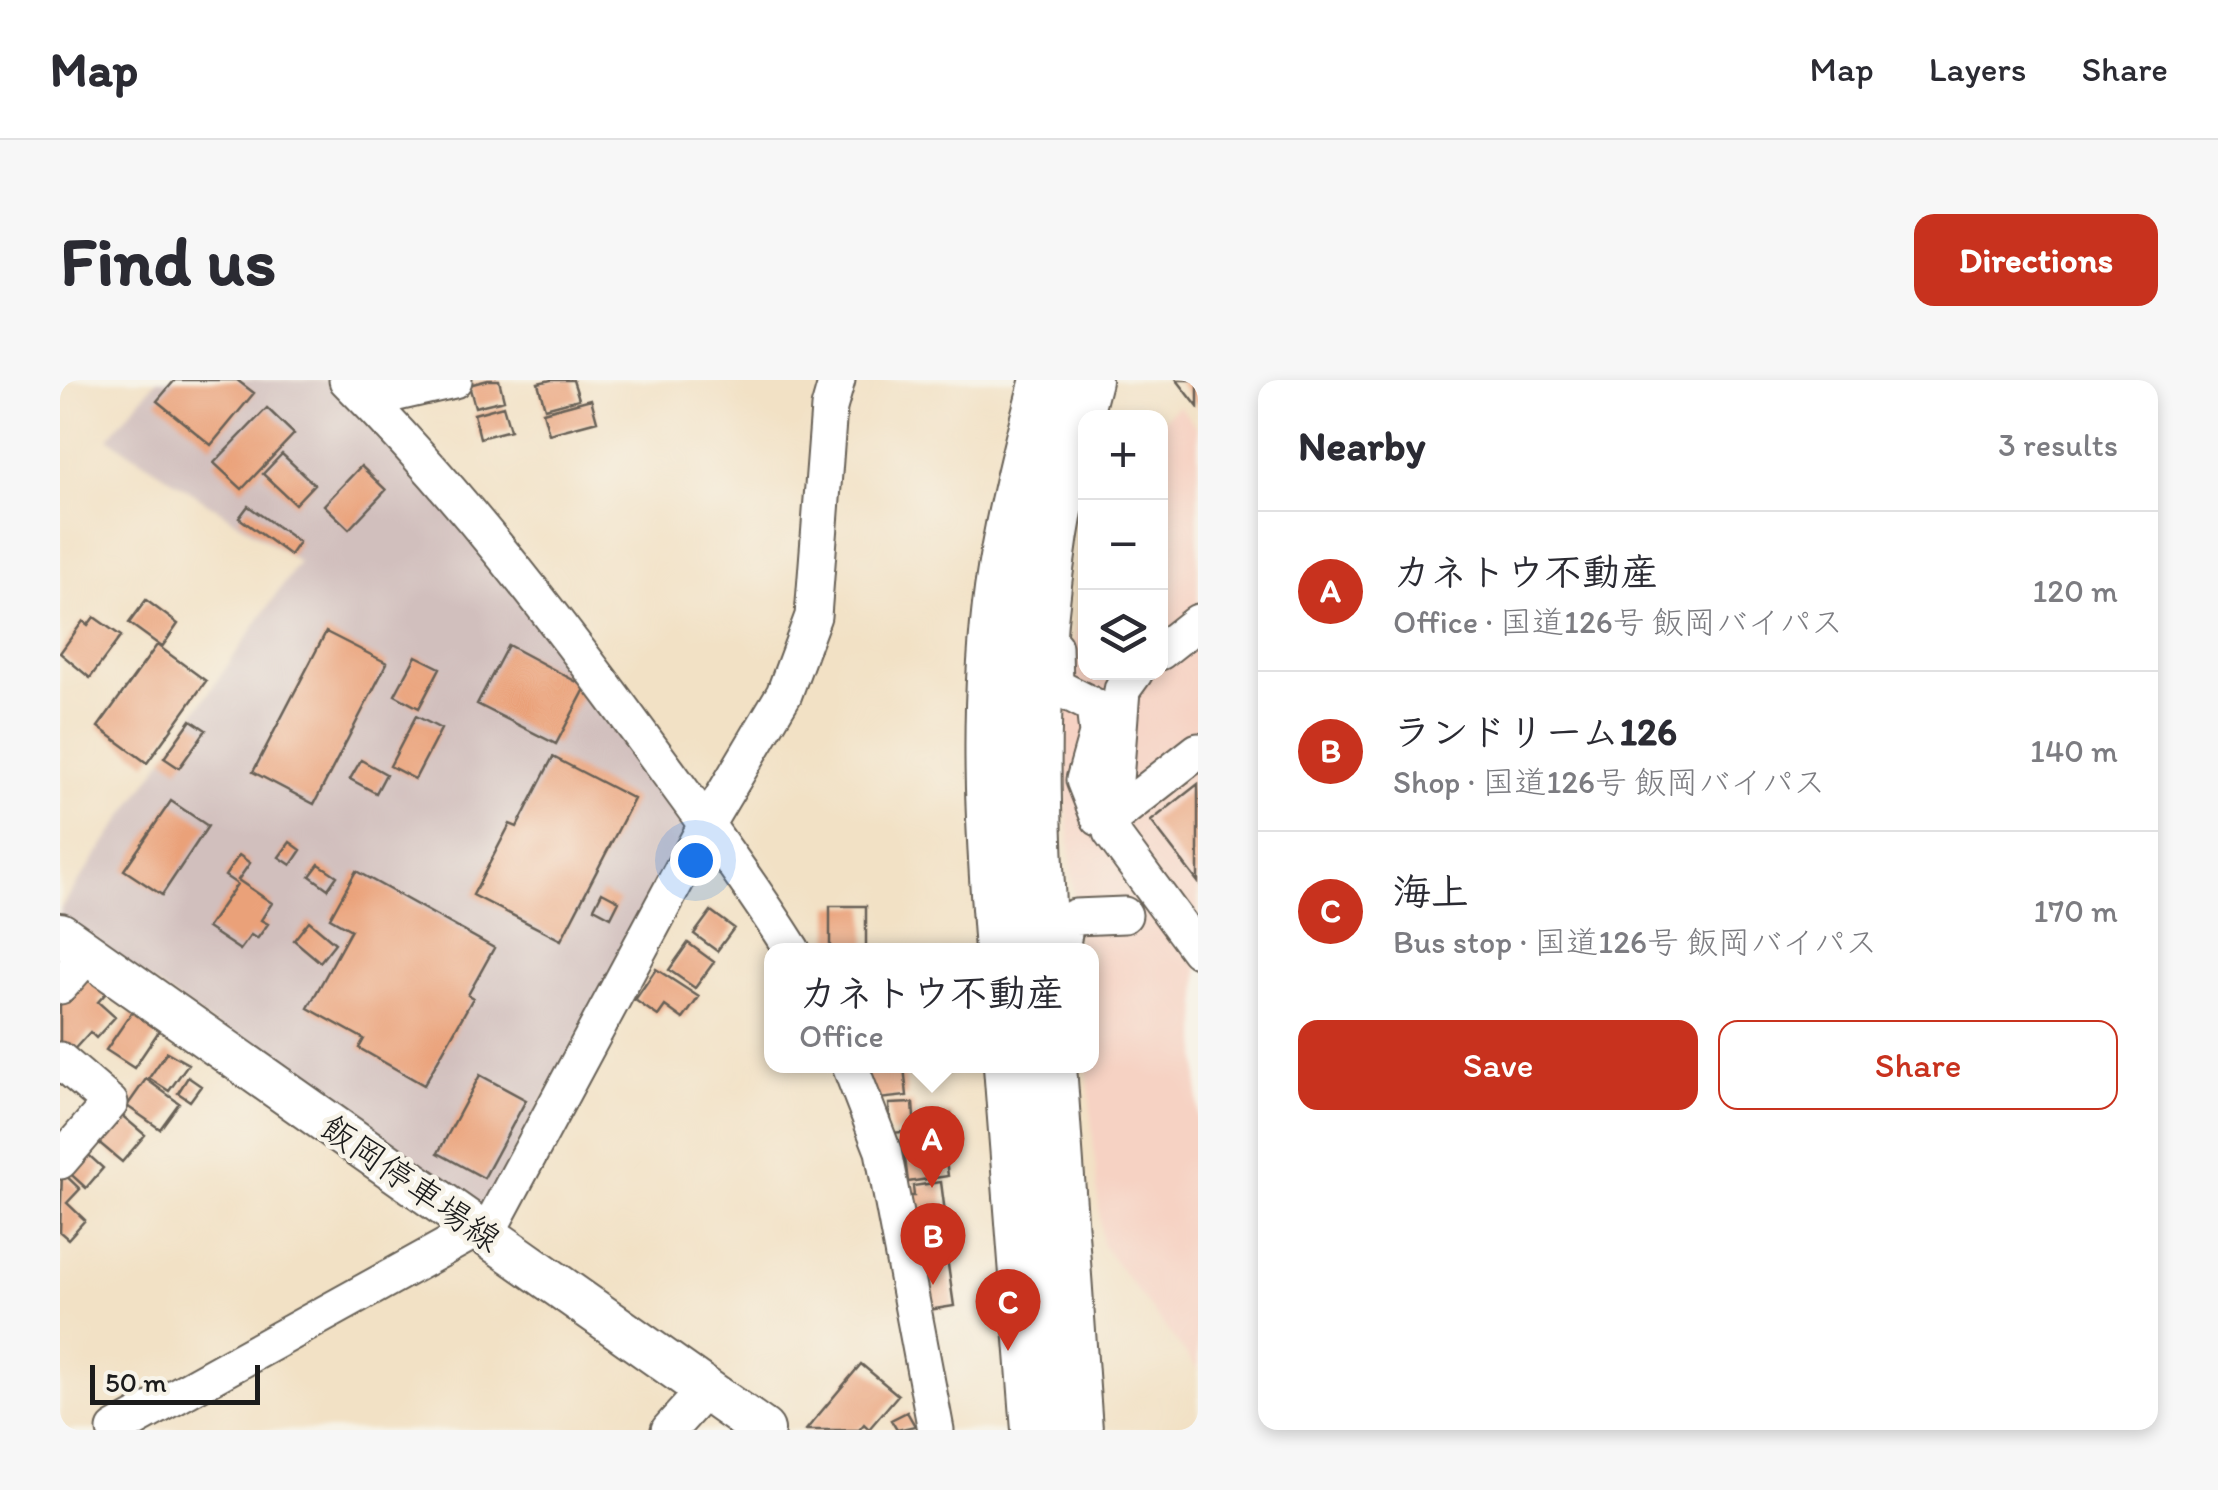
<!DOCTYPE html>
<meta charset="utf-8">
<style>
:root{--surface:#fff;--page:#f7f7f7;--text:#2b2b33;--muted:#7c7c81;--line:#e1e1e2;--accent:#c8321e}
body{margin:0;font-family:Itim,"Klee One",sans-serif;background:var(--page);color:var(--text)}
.controls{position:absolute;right:30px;top:30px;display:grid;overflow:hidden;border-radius:20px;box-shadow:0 5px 15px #0003}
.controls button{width:90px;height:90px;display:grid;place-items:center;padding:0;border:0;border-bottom:2px solid var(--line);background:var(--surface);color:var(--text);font:50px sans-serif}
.scale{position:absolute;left:30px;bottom:25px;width:170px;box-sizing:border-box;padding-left:10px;border:5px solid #1c1c1c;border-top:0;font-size:28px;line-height:35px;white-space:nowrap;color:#1c1c1c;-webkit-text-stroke:8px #f7f3e8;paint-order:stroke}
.you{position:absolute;left:635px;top:480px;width:35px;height:35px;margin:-25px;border:8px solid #fff;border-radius:50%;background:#1a73e8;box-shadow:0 0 0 15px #1a73e833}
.badge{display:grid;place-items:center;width:65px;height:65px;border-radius:50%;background:var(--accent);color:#fff;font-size:32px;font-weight:700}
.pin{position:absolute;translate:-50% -82px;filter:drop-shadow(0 2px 5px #0008)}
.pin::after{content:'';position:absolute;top:52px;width:35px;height:30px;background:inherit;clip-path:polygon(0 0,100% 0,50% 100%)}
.popup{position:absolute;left:704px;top:563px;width:335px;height:130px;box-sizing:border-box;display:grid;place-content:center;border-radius:20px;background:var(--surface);filter:drop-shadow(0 2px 8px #0005);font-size:32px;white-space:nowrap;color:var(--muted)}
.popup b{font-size:38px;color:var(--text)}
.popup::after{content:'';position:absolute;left:50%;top:100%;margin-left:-20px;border:20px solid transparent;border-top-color:var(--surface)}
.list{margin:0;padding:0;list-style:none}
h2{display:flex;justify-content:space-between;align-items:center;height:130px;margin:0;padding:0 40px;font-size:42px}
h2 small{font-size:32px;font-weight:400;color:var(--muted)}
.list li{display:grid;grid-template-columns:65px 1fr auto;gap:30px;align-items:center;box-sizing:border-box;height:160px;padding:0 40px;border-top:2px solid var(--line)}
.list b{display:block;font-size:38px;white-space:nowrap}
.list p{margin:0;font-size:32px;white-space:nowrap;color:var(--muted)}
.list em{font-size:32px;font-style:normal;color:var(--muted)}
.actions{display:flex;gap:20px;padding:30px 40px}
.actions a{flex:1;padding:22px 0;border:2px solid var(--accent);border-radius:20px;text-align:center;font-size:35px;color:var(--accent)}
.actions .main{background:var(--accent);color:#fff}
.icon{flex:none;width:55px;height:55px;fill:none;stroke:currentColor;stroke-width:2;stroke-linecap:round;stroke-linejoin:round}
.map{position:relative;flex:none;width:1138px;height:1050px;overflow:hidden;border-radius:20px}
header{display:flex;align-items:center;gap:60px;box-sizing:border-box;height:140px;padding:0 50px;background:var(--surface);border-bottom:2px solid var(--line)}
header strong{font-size:48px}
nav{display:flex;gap:55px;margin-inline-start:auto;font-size:35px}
.intro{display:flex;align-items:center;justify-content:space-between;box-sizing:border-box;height:240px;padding:0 60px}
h1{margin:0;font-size:70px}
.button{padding:25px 45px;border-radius:20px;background:var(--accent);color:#fff;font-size:35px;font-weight:700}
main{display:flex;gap:60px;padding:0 60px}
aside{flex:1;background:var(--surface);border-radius:20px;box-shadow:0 5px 15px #0003}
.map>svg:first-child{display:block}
.built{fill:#f6d2c3}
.industrial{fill:#d1bfbd}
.building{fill:#eaa179}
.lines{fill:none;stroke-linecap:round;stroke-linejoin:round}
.minor-casing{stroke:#676157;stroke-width:39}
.major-casing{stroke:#676157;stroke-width:46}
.highway-casing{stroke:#676157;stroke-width:54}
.minor{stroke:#fff;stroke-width:35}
.major{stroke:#fff;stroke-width:42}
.highway{stroke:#fff;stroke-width:50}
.labels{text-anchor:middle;stroke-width:9;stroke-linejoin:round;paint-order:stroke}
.street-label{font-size:35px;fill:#1c1c1c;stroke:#f7f3e8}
</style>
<header>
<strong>Map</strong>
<nav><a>Map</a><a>Layers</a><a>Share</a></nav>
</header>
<div class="intro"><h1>Find us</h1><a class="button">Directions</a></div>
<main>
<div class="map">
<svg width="1138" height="1050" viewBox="0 0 1138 1050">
<rect width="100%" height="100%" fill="#f7f3e8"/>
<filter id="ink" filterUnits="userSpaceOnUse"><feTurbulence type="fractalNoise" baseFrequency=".01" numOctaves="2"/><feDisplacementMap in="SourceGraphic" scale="20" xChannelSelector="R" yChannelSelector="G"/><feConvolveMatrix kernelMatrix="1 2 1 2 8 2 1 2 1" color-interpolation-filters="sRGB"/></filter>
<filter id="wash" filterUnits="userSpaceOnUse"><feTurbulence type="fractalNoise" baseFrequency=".0048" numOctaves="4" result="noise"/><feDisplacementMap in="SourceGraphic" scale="40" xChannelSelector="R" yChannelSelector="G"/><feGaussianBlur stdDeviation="2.25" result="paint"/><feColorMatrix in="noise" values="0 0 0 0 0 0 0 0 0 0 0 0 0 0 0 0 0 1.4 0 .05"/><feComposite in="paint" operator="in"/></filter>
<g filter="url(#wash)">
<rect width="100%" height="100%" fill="#f2e1c5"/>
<path class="built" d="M1119,25L1138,49V990L1042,865L1027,686H1032V570H1018L1006,419V328L1025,181L1026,292H1100L1101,42Z"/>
<path class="industrial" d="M97,0H269L453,197L634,445L421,834L0,537V529L239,182L48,58Z"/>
<g id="blocks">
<path class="building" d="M115,0H177L194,13L151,65L97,21Z
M428,0H439L444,20L415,27L409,5Z
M491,0H513L519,19L485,28L478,3Z
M1117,0H1138V27Z
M531,19L537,41L489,54L483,32Z
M443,26L450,50L420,58L414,34Z
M207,28L234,54L182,109L154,83Z
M222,74L254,104L235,124L203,94Z
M301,86L326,110L289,149L264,125Z
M188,126L239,162L230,175L179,138Z
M86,220L118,244L102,267L69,243Z
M34,237L61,256L30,298L0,273L23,241L28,245Z
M266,252L327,283L254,424L193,392Z
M97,265L146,301L87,383L38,347Z
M448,265L526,307L496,364L417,324Z
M356,276L380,288L359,328L335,315Z
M356,336L381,349L355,399L330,386Z
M131,340L146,350L119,388L104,378Z
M493,377L574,419L501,560L413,515L450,444L457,447Z
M301,380L326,394L316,413L290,399Z
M1138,404V502L1091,441Z
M111,421L148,446L102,515L64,490Z
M230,462L241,470L231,485L219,477Z
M179,475L190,483L178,500L212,523L201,540L208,544L197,559L191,555L180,570L147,548L177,504L165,496Z
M259,484L277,496L268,509L250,496Z
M296,491L434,568L408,615L413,618L364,705L299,668L304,659L248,628L291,550L270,538Z
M542,512L559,521L551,537L534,528Z
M770,526H806V570H770Z
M651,531L674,548L657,571L634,554Z
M249,541L275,563L260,582L234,560Z
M628,563L654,582L635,608L609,590Z
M596,589L639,617L623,639L605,626L598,636L575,620Z
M21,591L46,613L38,622L55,637L36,658L30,652L8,676L0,669V616Z
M72,632L99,651L74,688L46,670Z
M107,672L128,684L109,711L89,698Z
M805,686H844L847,716L809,720Z
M420,695L466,720L424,798L378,773Z
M128,697L141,706L130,721L118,713Z
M86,699L119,723L100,749L67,726Z
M853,723L855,751L831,753L829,724Z
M59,733L85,755L62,782L36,760Z
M891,734L892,751L861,754L859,737Z
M883,757L888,796L848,802L843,762Z
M21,768L43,788L26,808L4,788Z
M2,792L20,809L7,823L25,840L8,859L0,852Z
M881,802L890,871L856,876L848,816H854L853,806Z
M887,878L894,926L862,931L854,882Z
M801,984L838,1015L809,1049L804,1044L799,1050H746Z
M847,1032L855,1046L837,1050L831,1040Z"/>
</g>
</g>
<g filter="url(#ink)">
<use href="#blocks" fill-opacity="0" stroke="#676157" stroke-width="2.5"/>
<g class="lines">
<defs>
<path id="minor" d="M287,0C397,110 491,233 583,358C634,428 686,497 732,570
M307,20L394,0
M994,267L995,306L1034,326L1037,354L1024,400L1039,438L1051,444
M1100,272L1138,242
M1075,292L1062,310L1051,452L1138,570
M1052,438L1138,371
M1001,570L1006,542L1015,537L1064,535
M0,606L28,574
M0,680L50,723L0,781
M790,686L823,771L876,1050
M55,1050L434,840L646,445L724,314L753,236L769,28L777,0
M609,1050L646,1009"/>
<path id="major" d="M0,554L703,1050"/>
<path id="highway" d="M940,570C931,451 924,329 940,210C950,139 968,69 986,0
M983,570C968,365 972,200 1026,0
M949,686L977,1050
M991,686L1017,1050"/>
</defs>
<use href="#minor" class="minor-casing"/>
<use href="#major" class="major-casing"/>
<use href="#highway" class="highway-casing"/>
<use href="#minor" class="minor"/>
<use href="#major" class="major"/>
<use href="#highway" class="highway"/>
</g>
</g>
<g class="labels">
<g class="street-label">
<text transform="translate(351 803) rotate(35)" y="12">飯岡停車場線</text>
</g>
</g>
</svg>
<div class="controls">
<button>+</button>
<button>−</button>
<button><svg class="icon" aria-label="layers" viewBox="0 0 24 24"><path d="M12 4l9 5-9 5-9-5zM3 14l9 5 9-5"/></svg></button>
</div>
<div class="scale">50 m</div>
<div class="you"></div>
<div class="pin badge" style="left:872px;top:808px">A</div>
<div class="popup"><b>カネトウ不動産</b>Office</div>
<div class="pin badge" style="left:873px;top:905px">B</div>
<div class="pin badge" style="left:948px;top:971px">C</div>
</div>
<aside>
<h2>Nearby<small>3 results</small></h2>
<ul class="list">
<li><span class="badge">A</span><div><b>カネトウ不動産</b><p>Office · 国道126号 飯岡バイパス</p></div><em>120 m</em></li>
<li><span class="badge">B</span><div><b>ランドリーム126</b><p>Shop · 国道126号 飯岡バイパス</p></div><em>140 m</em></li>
<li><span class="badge">C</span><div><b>海上</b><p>Bus stop · 国道126号 飯岡バイパス</p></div><em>170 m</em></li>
</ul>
<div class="actions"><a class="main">Save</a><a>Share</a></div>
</aside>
</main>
